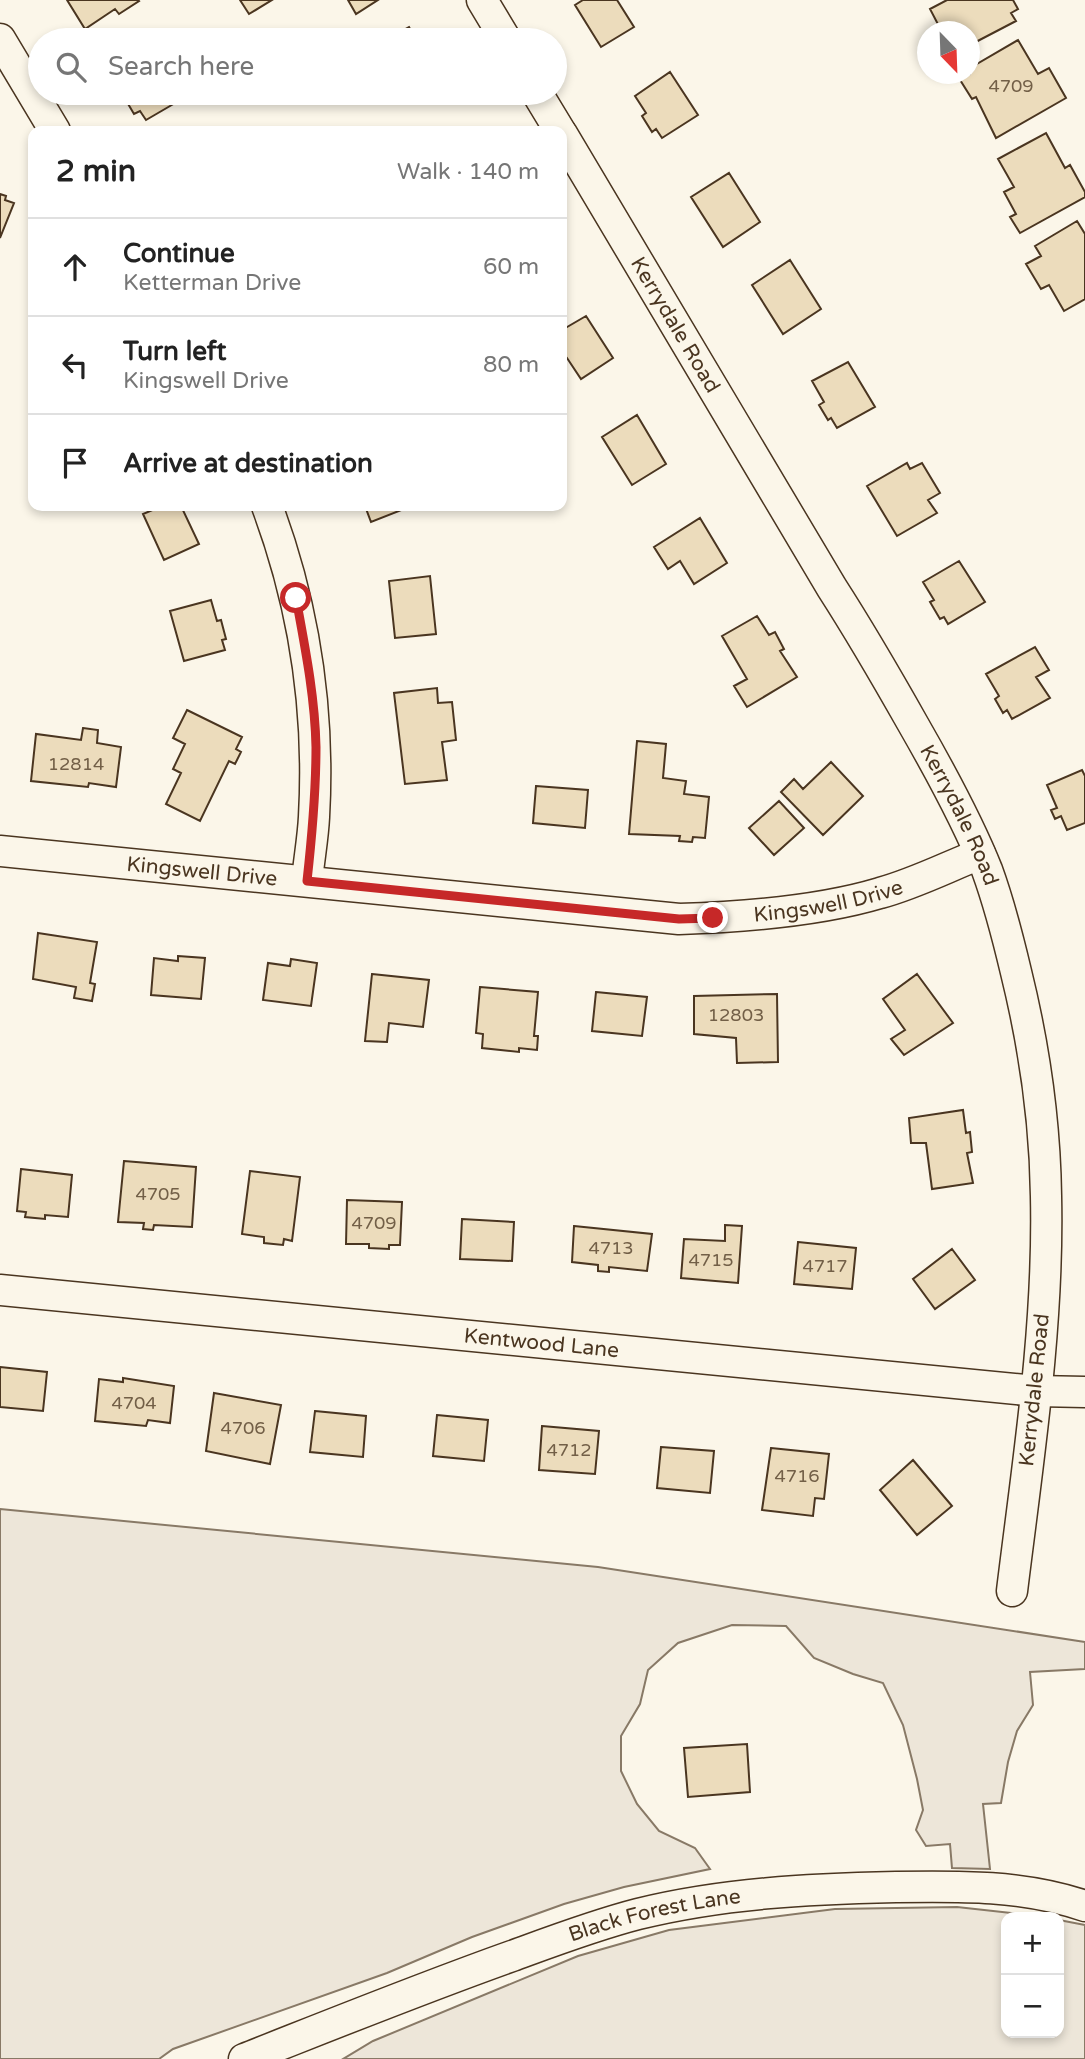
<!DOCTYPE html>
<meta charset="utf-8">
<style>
:root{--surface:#fff;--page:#f6f6f6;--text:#222;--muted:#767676;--line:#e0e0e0}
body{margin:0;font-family:"Varela Round",sans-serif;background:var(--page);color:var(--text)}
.controls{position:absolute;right:21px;bottom:21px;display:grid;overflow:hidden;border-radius:14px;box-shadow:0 4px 10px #0003}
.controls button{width:63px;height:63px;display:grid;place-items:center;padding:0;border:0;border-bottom:2px solid var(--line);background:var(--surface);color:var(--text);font:35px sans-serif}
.compass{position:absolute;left:917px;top:21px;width:63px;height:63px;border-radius:50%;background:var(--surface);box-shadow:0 4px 10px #0003;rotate:157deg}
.stop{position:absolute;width:21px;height:21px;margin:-16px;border:5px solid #c62828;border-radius:50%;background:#fff}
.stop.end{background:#c62828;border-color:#fff;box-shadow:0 2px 7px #0008}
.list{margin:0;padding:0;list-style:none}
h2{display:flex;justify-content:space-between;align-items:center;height:91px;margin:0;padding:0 28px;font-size:30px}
h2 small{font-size:23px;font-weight:400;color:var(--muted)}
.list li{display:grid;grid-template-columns:46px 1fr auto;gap:21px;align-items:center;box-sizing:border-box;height:98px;padding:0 28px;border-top:2px solid var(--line)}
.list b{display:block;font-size:26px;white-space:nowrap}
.list p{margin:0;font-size:23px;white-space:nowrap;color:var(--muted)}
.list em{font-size:23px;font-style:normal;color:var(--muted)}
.icon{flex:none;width:38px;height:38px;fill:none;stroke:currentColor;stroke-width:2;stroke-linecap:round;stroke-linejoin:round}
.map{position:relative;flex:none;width:1085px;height:2059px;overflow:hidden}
.search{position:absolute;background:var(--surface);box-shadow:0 4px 10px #0003;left:28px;top:28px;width:539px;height:77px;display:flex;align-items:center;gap:18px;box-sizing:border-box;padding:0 24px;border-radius:38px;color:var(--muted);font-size:26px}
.panel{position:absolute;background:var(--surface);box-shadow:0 4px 10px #0003;left:28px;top:126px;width:539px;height:385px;border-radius:14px}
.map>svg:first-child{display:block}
.green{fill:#ede6d9;stroke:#887966;stroke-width:2}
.building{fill:#ecdcbc;stroke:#4a3520;stroke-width:2}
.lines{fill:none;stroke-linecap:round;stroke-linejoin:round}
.minor-casing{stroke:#4a3520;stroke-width:33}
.minor{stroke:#fbf6e9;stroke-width:30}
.route{stroke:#c62828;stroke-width:9}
.labels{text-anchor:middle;stroke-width:5;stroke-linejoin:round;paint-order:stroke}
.number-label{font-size:18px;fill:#725f47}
.street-label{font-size:21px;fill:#4a3520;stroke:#fbf6e9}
</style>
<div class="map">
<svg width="1085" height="2059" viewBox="0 0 1085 2059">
<rect width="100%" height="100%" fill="#fbf6e9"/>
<path class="green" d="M0,1509L598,1567L1085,1642V1669L1030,1672L1033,1705L1017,1731L1008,1762L1001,1803L983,1804L990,1869L952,1868L950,1844L926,1846L916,1830L923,1810L917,1779L903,1725L883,1683L853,1674L814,1658L786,1626L732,1625L678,1643L648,1670L640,1704L621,1736V1771L637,1804L659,1831L695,1848L710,1869L624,1887L564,1904L472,1937L387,1973L173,2049L159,2059H0Z
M957,1907L1046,1917H1006V2033H1059V1920L1085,1925V2059H343L373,2041L578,1956L669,1930L835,1909Z"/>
<path class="building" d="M67,0H138L139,1L119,14L115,9L85,29Z
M240,0H272L249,14Z
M348,0H378L356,14Z
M583,0H617L634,27L601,47L575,5Z
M947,0H1013L1018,9L1011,13L1016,21L970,45V32H942L930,9Z
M409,27L416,40H385Z
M1018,40L1038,74L1049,68L1066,98L996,138L976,97L972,99L957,75L970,74V68Z
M670,72L698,115L662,138L656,129L652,132L642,116L646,113L635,96Z
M129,93H178L182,99L146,120L140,111L134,114L124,97Z
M1046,133L1065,168L1070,165L1085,192V197L1020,233L1010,217L1016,214L1004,192L1014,187L998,159Z
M729,173L760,222L723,247L691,197Z
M0,194L6,196L5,200L14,203L0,238Z
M1077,221L1085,234V299L1064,311L1049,285L1041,289L1026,264L1041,256L1035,246Z
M790,260L821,309L783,334L752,285Z
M586,316L613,358L581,379L567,358L562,361V330Z
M848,362L875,407L837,428L831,418L828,420L819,405L824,402L812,381Z
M637,415L666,464L632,485L602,437Z
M907,463L910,469L922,463L940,493L928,500L937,513L897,536L867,486Z
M162,506H181L199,544L164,560L143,514Z
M365,506H409V507L371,522Z
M700,518L727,563L694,584L680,561L668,569L654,547Z
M959,561L985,602L948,624L944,617L940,619L930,602L934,600L923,582Z
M430,576L436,634L395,638L389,581Z
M211,600L217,621L221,620L226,639L222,640L225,650L184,661L170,611Z
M757,616L769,635L775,632L784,649L780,651L797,677L747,707L734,686L747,679L722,636Z
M1035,647L1049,670L1036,677L1050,698L1012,719L1007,710L1003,713L995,699L999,696L986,674Z
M437,688L438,703L452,702L456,740L442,742L447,780L405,784L394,693Z
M187,710L242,737L236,749L241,752L235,764L229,761L200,821L166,804L181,773L173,769L185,744L173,738Z
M83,728L98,730L97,743L121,747L116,787L89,783L88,787L31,781L36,734L81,740Z
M637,741L666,744L663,778L686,781L684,794L709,797L705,838L693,837L692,842L679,841L680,836L629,834Z
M831,762L863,796L823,835L781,792L794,779L803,789Z
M1082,770L1085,776V823L1067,830L1061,816L1055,819L1051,810L1057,808L1047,785Z
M536,786L588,790L585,828L533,823Z
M779,801L804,828L774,855L749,828Z
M38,933L97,942L90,983L95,984L92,1001L74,998L76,987L33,979Z
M178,956L205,958L201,999L151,995L154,958L178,961Z
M291,959L317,963L311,1006L263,1000L268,963L290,966Z
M372,974L429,980L423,1027L389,1023L387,1042L365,1041Z
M917,974L953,1023L904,1055L891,1039L905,1030L883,999Z
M480,987L538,992L534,1036H538L537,1050L519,1048V1052L482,1048L483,1034L476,1033Z
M596,992L647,997L642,1036L592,1031Z
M777,994L778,1062L737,1063L736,1038L694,1034V996Z
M963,1110L966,1133L970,1132L972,1152L967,1153L973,1183L932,1189L926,1143H911L909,1118Z
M124,1161L196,1167L192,1227L154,1225L153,1230L143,1229L144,1223L118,1222Z
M21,1169L72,1175L68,1217L45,1215V1219L25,1217L26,1212L17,1211Z
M250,1171L300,1177L292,1241L284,1239L283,1245L264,1243V1237L242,1234Z
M347,1200L402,1202L400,1245H389V1249L369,1248V1244H346Z
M462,1219L514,1222L512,1261L460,1259Z
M725,1225L742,1226L738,1283L681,1278L684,1239L725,1241Z
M574,1226L652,1234L647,1271L609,1267V1272L598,1271V1265L572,1262Z
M798,1242L856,1248L852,1289L794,1284Z
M952,1249L975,1280L935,1309L913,1279Z
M0,1367L47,1372L43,1411L0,1407Z
M123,1378L174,1386L170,1423L148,1420L146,1426L95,1421L99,1379L123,1382Z
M214,1393L281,1405L270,1464L206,1451Z
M315,1411L366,1416L363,1457L310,1452Z
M437,1415L488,1420L484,1461L433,1456Z
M542,1426L599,1431L595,1474L539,1470Z
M661,1447L714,1451L710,1493L657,1488Z
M771,1448L829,1454L824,1499L815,1498L813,1516L762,1510Z
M913,1460L952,1506L917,1535L880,1490Z
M747,1744L750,1792L688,1797L684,1748Z"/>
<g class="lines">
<defs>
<g id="minor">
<path d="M482,0L506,40"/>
<path d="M0,39L55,131"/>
<path d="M537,93L560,131"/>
<path id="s1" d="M562,134L832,588C861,633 887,678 913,724C940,771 967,820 987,870C999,903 1008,938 1016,972C1034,1045 1045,1121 1046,1196C1049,1328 1028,1460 1012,1591"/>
<path d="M267,506C304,605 320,710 314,817C313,838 309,859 307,881"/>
<path id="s2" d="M0,851L679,919C742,917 820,911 880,893C914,884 947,867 980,854"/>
<path id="s3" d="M0,1290L1036,1391L1085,1392"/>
<path id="s4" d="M244,2059C333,2024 422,1988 512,1956C553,1941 595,1925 638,1914C723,1893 809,1889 896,1887C960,1886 1024,1885 1085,1906"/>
</g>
</defs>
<use href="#minor" class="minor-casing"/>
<use href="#minor" class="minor"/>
</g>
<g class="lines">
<path class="route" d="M296,598C305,647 315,697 316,747C316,792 312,836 307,881L679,919L713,918"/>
</g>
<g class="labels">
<g class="number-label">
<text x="1011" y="92">4709</text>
<text x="76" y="770">12814</text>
<text x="736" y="1021">12803</text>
<text x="158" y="1200">4705</text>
<text x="374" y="1229">4709</text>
<text x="611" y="1254">4713</text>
<text x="711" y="1266">4715</text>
<text x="825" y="1272">4717</text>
<text x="134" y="1409">4704</text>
<text x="243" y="1434">4706</text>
<text x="569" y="1456">4712</text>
<text x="797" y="1482">4716</text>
</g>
<g class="street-label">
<text dy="7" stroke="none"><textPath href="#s1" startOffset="222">Kerrydale Road</textPath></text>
<text dy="7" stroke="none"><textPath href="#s1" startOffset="789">Kerrydale Road</textPath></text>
<text dy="7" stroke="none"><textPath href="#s2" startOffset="203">Kingswell Drive</textPath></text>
<text dy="7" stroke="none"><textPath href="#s2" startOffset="833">Kingswell Drive</textPath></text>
<text dy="7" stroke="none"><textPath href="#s3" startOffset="544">Kentwood Lane</textPath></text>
<text transform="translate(1034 1390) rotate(-84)" y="7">Kerrydale Road</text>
<text dy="7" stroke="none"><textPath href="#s4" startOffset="436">Black Forest Lane</textPath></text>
</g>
</g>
</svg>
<div class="controls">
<button>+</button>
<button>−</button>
</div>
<svg class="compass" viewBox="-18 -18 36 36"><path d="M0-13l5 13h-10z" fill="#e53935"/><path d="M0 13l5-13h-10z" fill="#767676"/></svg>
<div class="stop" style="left:296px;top:598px"></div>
<div class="stop end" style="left:713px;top:918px"></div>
<div class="search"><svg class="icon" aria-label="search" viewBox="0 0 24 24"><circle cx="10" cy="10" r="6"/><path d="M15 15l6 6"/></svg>Search here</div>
<section class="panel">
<h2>2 min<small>Walk · 140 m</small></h2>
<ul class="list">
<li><svg class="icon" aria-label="ahead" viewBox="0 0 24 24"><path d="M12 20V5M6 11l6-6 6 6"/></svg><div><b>Continue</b><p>Ketterman Drive</p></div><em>60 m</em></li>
<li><svg class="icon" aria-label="left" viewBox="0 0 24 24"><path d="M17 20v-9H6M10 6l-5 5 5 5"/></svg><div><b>Turn left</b><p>Kingswell Drive</p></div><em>80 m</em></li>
<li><svg class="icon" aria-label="arrive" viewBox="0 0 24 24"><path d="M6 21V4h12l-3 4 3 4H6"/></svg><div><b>Arrive at destination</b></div></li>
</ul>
</section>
</div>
